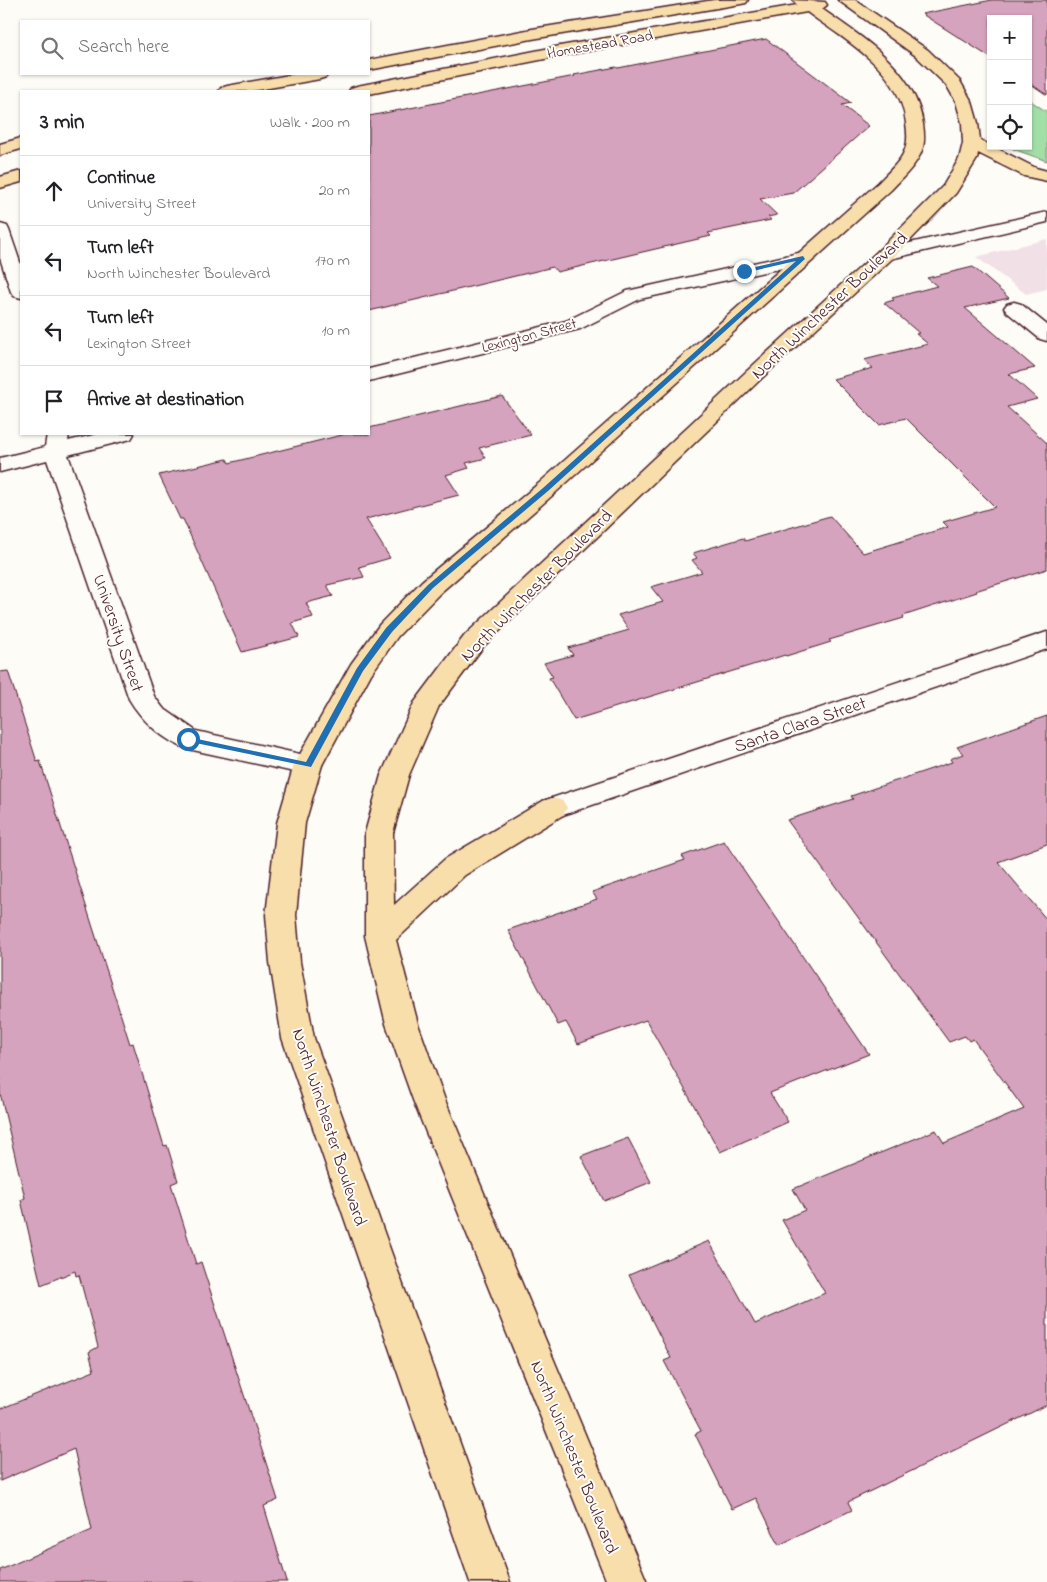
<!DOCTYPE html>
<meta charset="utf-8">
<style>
:root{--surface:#fff;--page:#f2f2f2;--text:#202124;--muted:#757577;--line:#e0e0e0}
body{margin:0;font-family:"Indie Flower",sans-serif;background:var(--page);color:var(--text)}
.controls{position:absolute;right:15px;top:15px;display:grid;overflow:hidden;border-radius:0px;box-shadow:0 1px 4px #0004}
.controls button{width:45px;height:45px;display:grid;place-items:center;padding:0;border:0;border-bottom:1px solid var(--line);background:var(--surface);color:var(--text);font:25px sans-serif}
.stop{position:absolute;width:15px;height:15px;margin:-11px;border:4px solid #1f6fb2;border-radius:50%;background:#fff}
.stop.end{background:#1f6fb2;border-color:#fff;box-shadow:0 1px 5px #0008}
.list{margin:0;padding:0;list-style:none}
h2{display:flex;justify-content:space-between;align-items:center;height:65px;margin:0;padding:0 20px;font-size:21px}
h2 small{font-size:16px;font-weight:400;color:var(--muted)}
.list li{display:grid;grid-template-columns:32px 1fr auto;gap:15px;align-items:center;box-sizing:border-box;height:70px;padding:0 20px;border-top:1px solid var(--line)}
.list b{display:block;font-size:19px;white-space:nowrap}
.list p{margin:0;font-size:16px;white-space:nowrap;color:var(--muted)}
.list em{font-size:16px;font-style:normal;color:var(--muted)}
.icon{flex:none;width:28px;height:28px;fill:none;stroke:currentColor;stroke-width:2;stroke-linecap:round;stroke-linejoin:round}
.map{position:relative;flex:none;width:1047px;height:1582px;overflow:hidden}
.search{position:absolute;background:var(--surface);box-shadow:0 1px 4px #0004;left:20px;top:20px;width:350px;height:55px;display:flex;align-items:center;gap:12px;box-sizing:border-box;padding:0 18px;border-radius:0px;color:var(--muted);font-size:19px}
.panel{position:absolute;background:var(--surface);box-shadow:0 1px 4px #0004;left:20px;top:90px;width:350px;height:345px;border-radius:0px}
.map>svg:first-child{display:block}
.built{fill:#f1e1e6}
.green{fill:#a2dfa7;stroke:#767f69}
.building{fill:#d6a3be;stroke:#4a1f2b}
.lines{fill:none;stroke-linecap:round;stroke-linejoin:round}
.minor-casing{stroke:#4a1f2b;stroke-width:3}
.major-casing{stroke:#4a1f2b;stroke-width:3}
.minor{fill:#fdfcf7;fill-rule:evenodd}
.major{fill:#f8deab;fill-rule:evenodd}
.route{fill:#1f6fb2}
.labels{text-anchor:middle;stroke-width:4;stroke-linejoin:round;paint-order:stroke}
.far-street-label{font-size:15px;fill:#4a1f2b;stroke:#fdfcf7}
.street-label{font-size:18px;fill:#4a1f2b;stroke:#fdfcf7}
</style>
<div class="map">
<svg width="1047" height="1582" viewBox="0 0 1047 1582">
<rect width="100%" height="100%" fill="#fdfcf7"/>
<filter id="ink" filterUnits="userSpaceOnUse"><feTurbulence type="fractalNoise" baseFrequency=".02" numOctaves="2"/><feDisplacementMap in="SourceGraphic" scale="10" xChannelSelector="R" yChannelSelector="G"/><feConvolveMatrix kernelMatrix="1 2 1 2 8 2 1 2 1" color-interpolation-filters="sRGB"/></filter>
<g filter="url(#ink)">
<path class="built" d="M1047,239V289L1026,294L976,257Z"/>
<path class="green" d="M1028,99L1047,112V161L1013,149V146H1028Z"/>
<path class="building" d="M992,0H1047V95L1028,82V19H991V58L922,14Z
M766,39L851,103L842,105L869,126L793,193L760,199L777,215L768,217L771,220L708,233L711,236L557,272L553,267L369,311V116L575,76L574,75L616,67L618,68Z
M973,267L1009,298L965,308L1035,368L1009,374L1037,399L1007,407L1047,443V569L975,591L977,592L903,616L904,618L829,640L831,642L786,656L785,655L574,720L549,678L553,677L544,663L573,655L568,648L629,630L618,615L663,602L651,587L702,572L692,560L697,558L693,553L743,538L745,541L830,516L863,553L948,527L943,522L995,507L906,418L879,425L833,379L873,368L864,360L928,344L916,334L919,333L884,303L894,300L892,298L937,286L927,278Z
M502,396L531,435L479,448L486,458L466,463L469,468L446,475L459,495L366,519L390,558L359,567L364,577L327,585L333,596L306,603L313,617L292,623L299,637L242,652L183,519H180L159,475L227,459L229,463L346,434H369V428Z
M8,671L37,762L40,761L130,1044L133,1043L164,1146L167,1145L178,1181L171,1184L196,1264L201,1262L278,1500L264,1506L287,1582H0V1570L92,1530L74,1449L0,1481V1409L94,1371L89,1352L98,1347L79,1275L76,1276L75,1271L41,1285L21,1200L25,1198L0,1093V672Z
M1047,716V844L998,862L1047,920V1405L848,1502L852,1510L779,1545L756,1498L732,1509L695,1434L701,1431L664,1361L671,1358L629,1275L709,1241L755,1324L825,1293L782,1220L805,1210L793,1189L936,1130L944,1143L1024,1109L973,1039L969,1041L965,1036L949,1042L787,820L853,799L851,796L952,762L950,759L963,754L957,747Z
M724,841L869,1054L770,1093L788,1122L720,1152L646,1020L578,1044L566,1022L558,1025L508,930L597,899L592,892L685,860L682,856Z
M628,1138L651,1182L604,1201L581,1156Z"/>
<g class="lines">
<defs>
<path id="minor" d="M1047,212V222L886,260L879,258L877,254L879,250Z
M0,224L7,226L9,230L21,265V298L14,296L11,292L0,258Z
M803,252L810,254L812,258L810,262L640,299L580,329L369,381V369L566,321L627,291Z
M1014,302L1021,304L1047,325V341L1040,339L1007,312L1004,308L1007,304Z
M47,434H69L68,441L98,434H134L131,439L68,455L154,696L163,708L196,731L318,758L322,765L318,772L308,775L188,749C164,741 142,721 129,699L47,460L0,472V458L45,447Z
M1047,632V649L563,815L553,818L543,815L539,808L543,801Z"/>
<path id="major" d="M714,0H748L746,3L741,4L532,39L369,70V60L532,29Z
M793,0L825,2L827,5L822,9C863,38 915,69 923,124C924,131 925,140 923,147C919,163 903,177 891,190L554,494L440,593L398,636L371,674L322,765L305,823L296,915L300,962L314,1038L510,1582H470L282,1038L270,962L266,915L277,823L294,765L351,664L380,624L422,581L538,484L879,182C888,172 903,160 906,146C908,139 907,130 906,123C900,69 846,41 807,12L560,56L369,94V91H349L351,88L357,86L560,46L797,5Z
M838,0H855L928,50L960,81L972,102L978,123L980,140L1036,168L1047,171V181L1024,176L978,153L977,159L956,193L893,258L762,378L483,647L439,706L409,775L393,833L394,905L445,859L543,801L553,798L563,801L567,808L563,815L465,875L396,940L418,1024L445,1100L647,1582H607L413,1100L386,1024L365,936V833L381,775L414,703L465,635L748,370L879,250L943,186L959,159L963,143L962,123L956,102L947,86L916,56Z
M295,74H328L326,77L320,79L252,91H219L221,88L227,86Z
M21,138V149L0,155V144Z
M21,171V182L0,188V177Z"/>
</defs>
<use href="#minor" class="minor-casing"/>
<use href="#major" class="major-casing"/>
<use href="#minor" class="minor"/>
<use href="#major" class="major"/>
</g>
</g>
<path class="route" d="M803,256L805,259L548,491L433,588L392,632L363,671L311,767L186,741L185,739L188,737L306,762L357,668L386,628L428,585L543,488L796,261L744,273L742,270Z"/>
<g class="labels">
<g class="far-street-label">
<text transform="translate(600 44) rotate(-10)" y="5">Homestead Road</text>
<text transform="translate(529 335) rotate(-15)" y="5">Lexington Street</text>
</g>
<g class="street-label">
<text transform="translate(829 305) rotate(-43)" y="6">North Winchester Boulevard</text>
<text transform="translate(536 585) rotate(-45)" y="6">North Winchester Boulevard</text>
<text transform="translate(119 633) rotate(71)" y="6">University Street</text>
<text transform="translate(800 724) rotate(-19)" y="6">Santa Clara Street</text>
<text transform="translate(330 1127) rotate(72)" y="6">North Winchester Boulevard</text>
<text transform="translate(575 1457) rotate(68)" y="6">North Winchester Boulevard</text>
</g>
</g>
</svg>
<div class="controls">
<button>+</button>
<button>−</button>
<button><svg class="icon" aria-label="locate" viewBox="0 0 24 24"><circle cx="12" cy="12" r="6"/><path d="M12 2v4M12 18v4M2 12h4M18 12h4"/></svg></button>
</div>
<div class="stop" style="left:188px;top:739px"></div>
<div class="stop end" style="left:744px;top:271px"></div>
<div class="search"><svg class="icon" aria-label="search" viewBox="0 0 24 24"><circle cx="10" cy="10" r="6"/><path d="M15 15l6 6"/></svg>Search here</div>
<section class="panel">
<h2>3 min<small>Walk · 200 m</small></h2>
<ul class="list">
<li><svg class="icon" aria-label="ahead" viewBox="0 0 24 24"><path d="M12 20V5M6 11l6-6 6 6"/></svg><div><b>Continue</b><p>University Street</p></div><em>20 m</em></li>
<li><svg class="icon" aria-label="left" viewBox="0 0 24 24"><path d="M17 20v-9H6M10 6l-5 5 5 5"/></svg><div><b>Turn left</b><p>North Winchester Boulevard</p></div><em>170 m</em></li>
<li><svg class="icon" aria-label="left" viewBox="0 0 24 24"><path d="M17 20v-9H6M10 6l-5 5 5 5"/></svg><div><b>Turn left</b><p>Lexington Street</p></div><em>10 m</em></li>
<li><svg class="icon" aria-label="arrive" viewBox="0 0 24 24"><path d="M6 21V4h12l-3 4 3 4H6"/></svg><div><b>Arrive at destination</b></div></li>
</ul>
</section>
</div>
